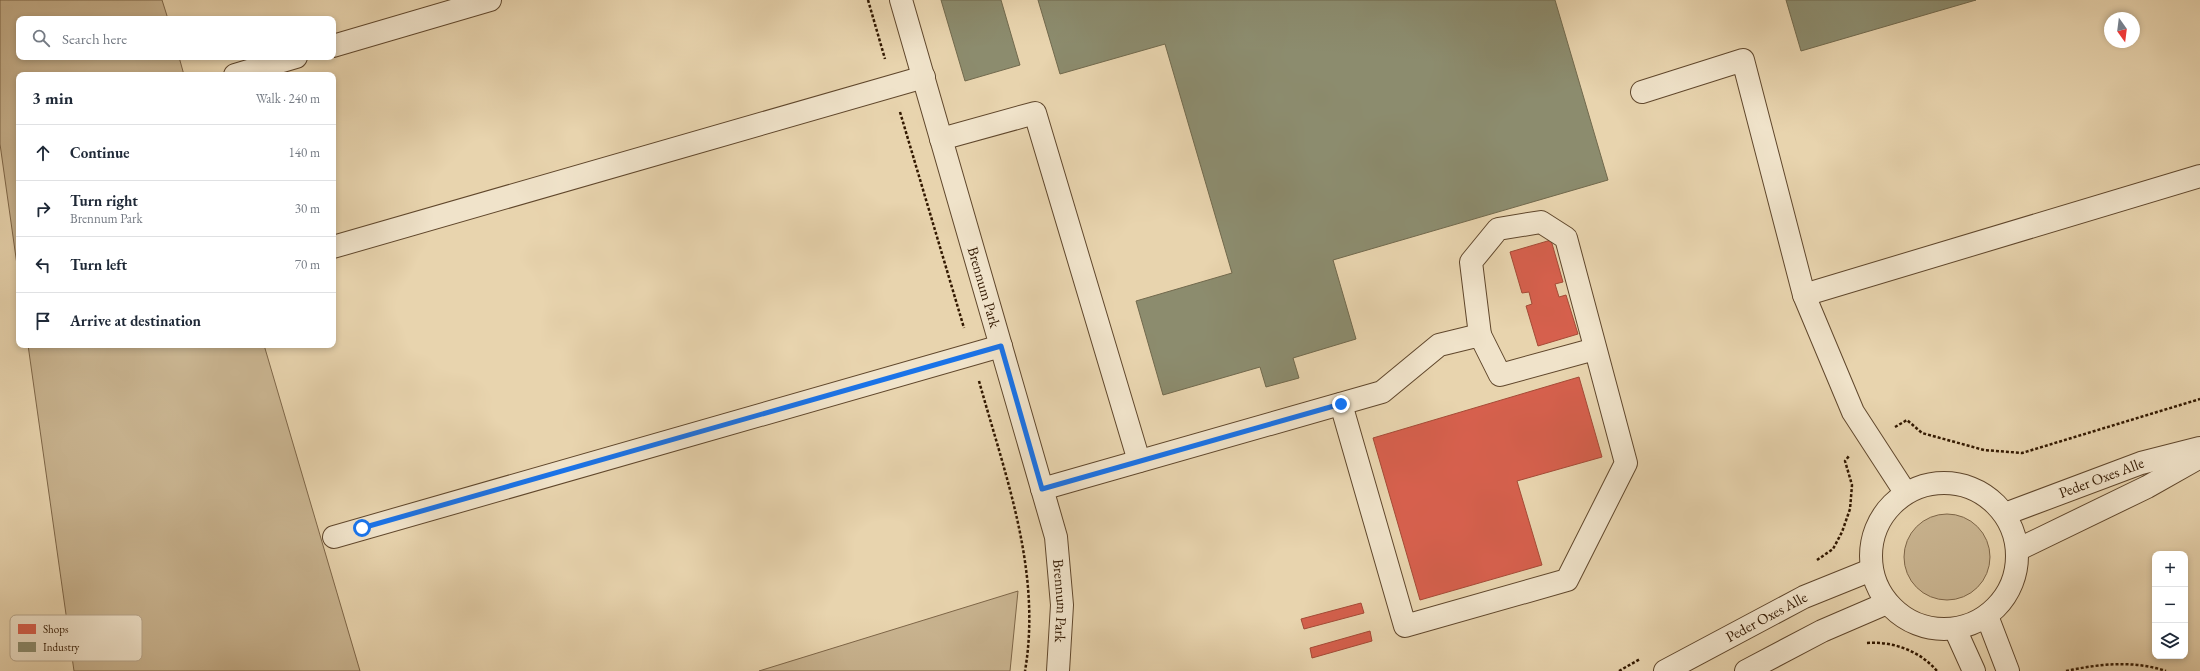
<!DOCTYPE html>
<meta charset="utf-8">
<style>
:root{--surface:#fff;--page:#f2f2f3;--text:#1f2937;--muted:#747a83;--line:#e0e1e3}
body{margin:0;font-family:"EB Garamond",serif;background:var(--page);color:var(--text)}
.controls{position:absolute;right:12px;bottom:12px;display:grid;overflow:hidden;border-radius:8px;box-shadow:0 2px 6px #0003}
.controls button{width:36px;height:36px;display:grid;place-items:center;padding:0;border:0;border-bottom:1px solid var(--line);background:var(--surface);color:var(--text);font:20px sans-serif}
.compass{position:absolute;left:2104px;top:12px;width:36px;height:36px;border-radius:50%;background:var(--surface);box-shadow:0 2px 6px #0003;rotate:166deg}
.stop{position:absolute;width:12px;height:12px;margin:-9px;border:3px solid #1a73e8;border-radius:50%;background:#fff}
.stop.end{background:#1a73e8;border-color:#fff;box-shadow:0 1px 4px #0008}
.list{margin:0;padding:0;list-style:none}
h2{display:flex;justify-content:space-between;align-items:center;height:52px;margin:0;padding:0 16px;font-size:17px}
h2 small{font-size:13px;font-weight:400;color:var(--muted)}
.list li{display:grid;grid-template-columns:26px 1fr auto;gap:12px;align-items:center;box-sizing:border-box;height:56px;padding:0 16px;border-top:1px solid var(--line)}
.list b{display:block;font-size:15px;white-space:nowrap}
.list p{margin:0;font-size:13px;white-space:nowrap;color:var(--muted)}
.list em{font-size:13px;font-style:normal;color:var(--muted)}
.icon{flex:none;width:22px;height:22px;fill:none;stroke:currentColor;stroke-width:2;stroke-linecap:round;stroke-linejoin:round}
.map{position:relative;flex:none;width:2200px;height:671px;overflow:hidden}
.search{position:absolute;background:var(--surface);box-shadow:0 2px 6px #0003;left:16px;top:16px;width:320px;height:44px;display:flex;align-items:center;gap:10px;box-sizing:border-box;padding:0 14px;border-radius:8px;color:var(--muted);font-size:15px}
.panel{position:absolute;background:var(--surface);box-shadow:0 2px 6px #0003;left:16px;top:72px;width:320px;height:276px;border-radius:8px}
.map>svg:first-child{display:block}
.green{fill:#c9b490;stroke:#7e6648}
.shops{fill:#d6604d;stroke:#a54a36}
.industry{fill:#8c8c6e;stroke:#71694d}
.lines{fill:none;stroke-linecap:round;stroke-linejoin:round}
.minor-casing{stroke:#60472c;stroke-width:24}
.path{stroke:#321800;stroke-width:2.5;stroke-dasharray:3 2;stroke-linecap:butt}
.minor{stroke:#f0e3ca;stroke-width:22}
.route{stroke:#1a73e8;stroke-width:5}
.labels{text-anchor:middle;stroke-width:4;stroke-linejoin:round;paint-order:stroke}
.street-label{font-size:15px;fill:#321800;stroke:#f0e3ca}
.key{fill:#f0e3ca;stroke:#b7a68d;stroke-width:1}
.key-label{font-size:11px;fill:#321800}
</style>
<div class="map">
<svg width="2200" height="671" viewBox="0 0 2200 671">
<rect width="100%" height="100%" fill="#e8d4ae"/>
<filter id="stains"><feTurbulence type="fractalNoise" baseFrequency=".005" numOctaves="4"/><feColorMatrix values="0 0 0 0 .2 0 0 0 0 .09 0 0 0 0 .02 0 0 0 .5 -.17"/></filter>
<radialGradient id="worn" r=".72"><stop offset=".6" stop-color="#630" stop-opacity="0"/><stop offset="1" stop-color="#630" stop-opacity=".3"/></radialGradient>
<path class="green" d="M0,0H162L168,19H19V57H179L184,75H19V279L0,144Z
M28,345H264L360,671H74Z
M1904 557a43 43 0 1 1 86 0a43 43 0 1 1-86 0Z
M1018,591L1010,671H759Z"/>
<path class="shops" d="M1551,240L1563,282L1555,284L1559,297L1566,295L1578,334L1538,346L1526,306L1532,304L1529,292L1522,293L1510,252Z
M1579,377L1602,457L1517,481L1542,565L1420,600L1373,438Z
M1361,603L1364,613L1304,629L1301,619Z
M1370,631L1372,641L1312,658L1310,648Z"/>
<path class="industry" d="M941,0H1001L1020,65L965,81Z
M1038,0H1555L1608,180L1333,260L1356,339L1293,358L1299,378L1266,387L1260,367L1163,395L1136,301L1232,273L1165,44L1060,74Z
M1786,0H1976L1801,51Z"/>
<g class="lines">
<defs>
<g id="minor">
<path id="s1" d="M901,0L1056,537L1062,605L1058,671"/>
<path d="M333,46L490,0"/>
<path d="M235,75L296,57"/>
<path d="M1642,92L1743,60L1804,295"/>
<path d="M941,139L1035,113L1139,461"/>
<path d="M333,247L924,77"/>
<path d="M1341,404L1405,626L1567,580L1626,463L1566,238L1541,222L1498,229L1471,262L1480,335"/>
<circle cx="1944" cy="556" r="73"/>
<path d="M1042,489L1382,392L1439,345L1480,335L1500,375L1595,349"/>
<path d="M1905,492L1853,412L1804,295L2200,176"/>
<path id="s2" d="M2005,514L2141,463L2200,448"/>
<path d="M334,537L1001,346"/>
<path d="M2017,550L2147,487L2200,457"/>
<path d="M1987,616L2008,671"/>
<path d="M1955,629L1974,671"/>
<path id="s3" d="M1665,671L1804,597L1871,570"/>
<path d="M1746,671L1822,631L1887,603"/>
</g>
</defs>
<use href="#minor" class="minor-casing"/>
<path class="path" d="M868,0L885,59
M900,112L964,328
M979,381C1005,475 1042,571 1025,671
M1895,427L1907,420L1922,433L1984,450L2022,453L2200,399
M1817,560L1833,549L1842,532L1850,509L1852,485L1845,461L1849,456
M1867,643C1893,641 1920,651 1937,671
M1619,671L1640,659
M2066,671C2099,664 2133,660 2166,671"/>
<use href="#minor" class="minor"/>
</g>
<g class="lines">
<path class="route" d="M362,528L1001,346L1042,489L1341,404"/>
</g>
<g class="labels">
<g class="street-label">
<text dy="5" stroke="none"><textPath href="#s1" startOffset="299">Brennum Park</textPath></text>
<text dy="5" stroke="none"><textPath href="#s2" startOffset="103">Peder Oxes Alle</textPath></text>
<text dy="5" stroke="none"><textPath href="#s1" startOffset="623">Brennum Park</textPath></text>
<text dy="5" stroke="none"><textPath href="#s3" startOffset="115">Peder Oxes Alle</textPath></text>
</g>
</g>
<rect x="10" y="615" width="132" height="46" rx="6" class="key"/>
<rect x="18" y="624" width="18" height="10" fill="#d6604d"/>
<rect x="18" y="642" width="18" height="10" fill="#8c8c6e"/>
<g class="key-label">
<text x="43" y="633">Shops</text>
<text x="43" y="651">Industry</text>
</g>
<rect width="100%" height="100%" filter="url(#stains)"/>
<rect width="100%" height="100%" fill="url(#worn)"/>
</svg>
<div class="controls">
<button>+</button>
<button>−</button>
<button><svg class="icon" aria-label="layers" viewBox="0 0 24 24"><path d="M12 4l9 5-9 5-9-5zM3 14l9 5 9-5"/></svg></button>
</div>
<svg class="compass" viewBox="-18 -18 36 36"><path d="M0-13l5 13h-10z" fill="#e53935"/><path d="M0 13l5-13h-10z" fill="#747a83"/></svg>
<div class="stop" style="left:362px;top:528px"></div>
<div class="stop end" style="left:1341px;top:404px"></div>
<div class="search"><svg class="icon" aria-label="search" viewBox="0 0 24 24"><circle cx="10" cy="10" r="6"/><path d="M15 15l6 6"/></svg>Search here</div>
<section class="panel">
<h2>3 min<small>Walk · 240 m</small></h2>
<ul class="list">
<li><svg class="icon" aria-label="ahead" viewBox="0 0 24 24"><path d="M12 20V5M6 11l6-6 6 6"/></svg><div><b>Continue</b></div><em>140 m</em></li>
<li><svg class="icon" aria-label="right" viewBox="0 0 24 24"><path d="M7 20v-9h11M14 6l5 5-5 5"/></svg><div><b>Turn right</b><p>Brennum Park</p></div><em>30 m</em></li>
<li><svg class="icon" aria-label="left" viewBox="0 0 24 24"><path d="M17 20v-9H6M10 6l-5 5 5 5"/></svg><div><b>Turn left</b></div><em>70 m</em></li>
<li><svg class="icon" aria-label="arrive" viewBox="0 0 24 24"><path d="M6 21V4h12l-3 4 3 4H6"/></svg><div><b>Arrive at destination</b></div></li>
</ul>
</section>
</div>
